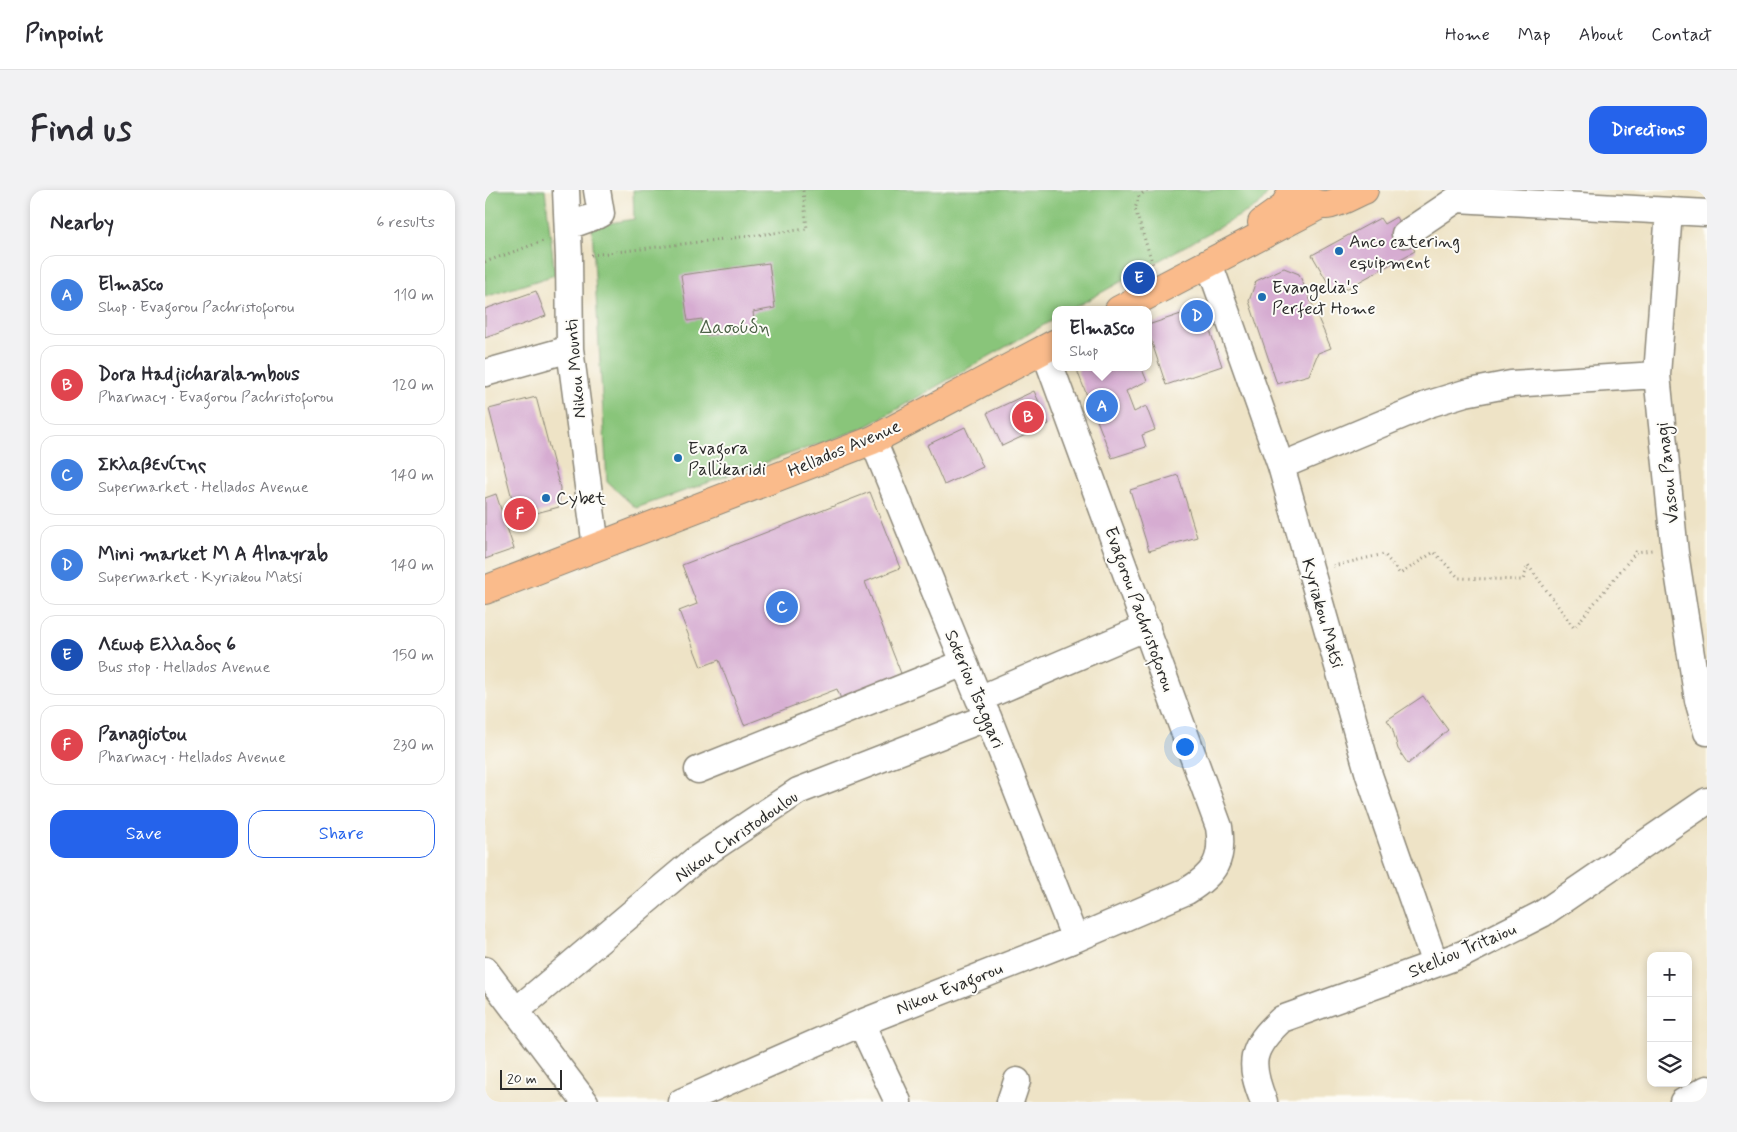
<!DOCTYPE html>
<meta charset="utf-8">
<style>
:root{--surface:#fff;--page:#f2f2f3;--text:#2b2b33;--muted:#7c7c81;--line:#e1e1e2;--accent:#2563eb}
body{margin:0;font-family:Mynerve,sans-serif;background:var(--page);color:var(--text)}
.controls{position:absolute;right:15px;bottom:15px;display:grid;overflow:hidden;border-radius:10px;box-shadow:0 2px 8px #0003}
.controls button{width:45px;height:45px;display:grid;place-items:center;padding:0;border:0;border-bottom:1px solid var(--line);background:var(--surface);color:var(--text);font:25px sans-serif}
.scale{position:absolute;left:15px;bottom:12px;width:62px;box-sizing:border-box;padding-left:5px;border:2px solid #2b2b2b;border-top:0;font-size:14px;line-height:18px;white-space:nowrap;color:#2b2b2b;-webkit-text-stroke:4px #fdfcf7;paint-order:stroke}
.you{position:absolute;left:699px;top:556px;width:18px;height:18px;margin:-12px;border:4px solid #fff;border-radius:50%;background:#1a73e8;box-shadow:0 0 0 8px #1a73e833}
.badge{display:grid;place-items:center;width:32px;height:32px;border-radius:50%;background:var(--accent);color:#fff;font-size:16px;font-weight:700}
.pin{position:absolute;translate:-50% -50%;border:2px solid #fff;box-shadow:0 1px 5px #0006}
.popup{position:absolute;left:567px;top:116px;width:100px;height:65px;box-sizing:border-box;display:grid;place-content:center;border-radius:10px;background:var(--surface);filter:drop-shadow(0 1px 4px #0005);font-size:16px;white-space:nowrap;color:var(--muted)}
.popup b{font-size:19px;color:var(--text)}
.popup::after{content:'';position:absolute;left:50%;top:100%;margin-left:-10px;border:10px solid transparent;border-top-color:var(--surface)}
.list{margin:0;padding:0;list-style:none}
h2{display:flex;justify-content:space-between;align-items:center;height:65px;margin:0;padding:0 20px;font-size:21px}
h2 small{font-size:16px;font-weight:400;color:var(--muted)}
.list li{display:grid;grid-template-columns:32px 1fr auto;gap:15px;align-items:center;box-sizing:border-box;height:80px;margin:0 10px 10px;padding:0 10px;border:1px solid var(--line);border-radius:15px}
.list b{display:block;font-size:19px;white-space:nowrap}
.list p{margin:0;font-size:16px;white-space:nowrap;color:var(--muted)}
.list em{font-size:16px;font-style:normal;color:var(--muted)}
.actions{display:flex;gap:10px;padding:15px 20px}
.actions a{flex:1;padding:11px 0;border:1px solid var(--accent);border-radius:15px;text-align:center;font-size:18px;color:var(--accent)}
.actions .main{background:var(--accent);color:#fff}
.icon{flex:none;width:28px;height:28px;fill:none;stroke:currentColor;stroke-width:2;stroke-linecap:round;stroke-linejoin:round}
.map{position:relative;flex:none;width:1222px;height:912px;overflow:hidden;border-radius:15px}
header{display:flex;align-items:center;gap:30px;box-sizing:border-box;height:70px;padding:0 25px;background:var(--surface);border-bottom:1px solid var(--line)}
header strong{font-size:24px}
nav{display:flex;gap:28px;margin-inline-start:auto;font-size:18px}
.intro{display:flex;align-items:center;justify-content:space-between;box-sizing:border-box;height:120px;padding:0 30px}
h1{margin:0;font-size:35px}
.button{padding:12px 22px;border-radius:15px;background:var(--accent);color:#fff;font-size:18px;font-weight:700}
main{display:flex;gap:30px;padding:0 30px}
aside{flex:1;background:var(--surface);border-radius:15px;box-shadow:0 2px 8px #0003}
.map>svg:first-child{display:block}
.green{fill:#89c57a;stroke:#5a7852}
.building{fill:#d6acd1}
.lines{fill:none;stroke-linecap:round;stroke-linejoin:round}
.minor-casing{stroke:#8c8778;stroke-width:29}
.major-casing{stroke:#8c8778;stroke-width:30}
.path{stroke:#8c8778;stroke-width:3;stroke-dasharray:1 4;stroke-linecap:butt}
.minor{stroke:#fff;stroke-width:26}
.major{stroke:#fabb8b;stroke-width:28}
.poi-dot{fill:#1f6fb2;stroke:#fdfcf7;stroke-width:2}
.labels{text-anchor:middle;stroke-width:4;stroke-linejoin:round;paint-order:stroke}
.poi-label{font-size:18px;fill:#2b2b2b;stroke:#fdfcf7;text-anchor:start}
.park-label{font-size:18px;fill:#4c6147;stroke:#fdfcf7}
.street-label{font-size:18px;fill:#2b2b2b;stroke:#fdfcf7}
</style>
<header>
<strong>Pinpoint</strong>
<nav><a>Home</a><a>Map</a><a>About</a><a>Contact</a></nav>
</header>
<div class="intro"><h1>Find us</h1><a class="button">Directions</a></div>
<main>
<aside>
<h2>Nearby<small>6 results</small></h2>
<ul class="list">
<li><span class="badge" style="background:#3f7fe0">A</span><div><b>Elmasco</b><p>Shop · Evagorou Pachristoforou</p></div><em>110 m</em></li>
<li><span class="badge" style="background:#e0444e">B</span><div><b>Dora Hadjicharalambous</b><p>Pharmacy · Evagorou Pachristoforou</p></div><em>120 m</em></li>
<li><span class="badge" style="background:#3f7fe0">C</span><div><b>Σκλαβενίτης</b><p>Supermarket · Hellados Avenue</p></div><em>140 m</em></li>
<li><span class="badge" style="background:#3f7fe0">D</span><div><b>Mini market M A Alnayrab</b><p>Supermarket · Kyriakou Matsi</p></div><em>140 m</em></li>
<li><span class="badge" style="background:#1a4fb4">E</span><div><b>Λεωφ Ελλαδος 6</b><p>Bus stop · Hellados Avenue</p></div><em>150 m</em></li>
<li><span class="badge" style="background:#e0444e">F</span><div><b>Panagiotou</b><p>Pharmacy · Hellados Avenue</p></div><em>230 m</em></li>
</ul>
<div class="actions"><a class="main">Save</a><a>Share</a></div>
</aside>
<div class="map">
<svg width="1222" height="912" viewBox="0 0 1222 912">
<rect width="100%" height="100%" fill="#fdfcf7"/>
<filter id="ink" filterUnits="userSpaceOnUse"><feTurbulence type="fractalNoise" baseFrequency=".02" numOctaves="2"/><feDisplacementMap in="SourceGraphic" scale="10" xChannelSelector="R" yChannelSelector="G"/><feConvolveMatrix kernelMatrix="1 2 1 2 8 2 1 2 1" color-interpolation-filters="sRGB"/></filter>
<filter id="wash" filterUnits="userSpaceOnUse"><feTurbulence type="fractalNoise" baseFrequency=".0096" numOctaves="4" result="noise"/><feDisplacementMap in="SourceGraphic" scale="20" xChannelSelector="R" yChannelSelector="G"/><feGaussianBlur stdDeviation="1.12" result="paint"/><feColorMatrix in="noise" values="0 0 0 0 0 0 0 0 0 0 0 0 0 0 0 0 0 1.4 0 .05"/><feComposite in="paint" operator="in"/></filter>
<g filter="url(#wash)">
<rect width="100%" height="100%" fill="#eee3c6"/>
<path class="green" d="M0,0H60L70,85L0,107Z
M148,0H784V2L774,15L585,120H571V128L379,238L151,318L122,292L107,36L149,29Z"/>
<g id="blocks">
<path class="building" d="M911,27L930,61L850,105L827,65L895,28L899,34Z
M284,73L290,118L268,122L270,138L220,145L217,129L203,131L196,85Z
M799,78L814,84L846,158L833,163L824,185L792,194L764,111L771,91Z
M51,101L61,126L0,148V119Z
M717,117L737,176L681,195L663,141V135Z
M594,177H656L662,191L641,201L649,222L661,216L670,240L657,245L661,257L627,268L593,183Z
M549,201L564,234L517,256L502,223Z
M51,207L75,298L74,317L32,328L4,219Z
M480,237L498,277L459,295L442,255Z
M693,285L712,347L664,361L645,300Z
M385,302L415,378L380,392L419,491L358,514L352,499L259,535L234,470L216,477L194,421L212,414L197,375Z
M11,304L29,359L0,369V308Z
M938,506L963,540L923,574L913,559L907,537L902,530Z"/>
</g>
</g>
<g filter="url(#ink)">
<use href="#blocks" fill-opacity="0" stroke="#8c8778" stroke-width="1"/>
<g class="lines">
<defs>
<path id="minor" d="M81,0L84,68L85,159L111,357
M1184,21L1172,185L1190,363L1213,510L1222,542
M83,36L116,24L112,0
M920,44L972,9L1222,23
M724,73L796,276L884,585L950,774
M0,183L85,159
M388,250L494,509L503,527L590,749
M796,276L944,214L980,203L1026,194L1172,185
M494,509L662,437
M213,580L479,473
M0,780L100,912
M32,820L210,670L313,601L503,527
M376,833L413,912
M196,912L376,833L590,749L702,701C730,684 739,669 734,637L559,159
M525,912L532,891
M779,912C763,873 765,858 797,829L978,764L1057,724L1222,611
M1198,912L1222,899"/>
<path id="major" d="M819,6C838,26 859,8 879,0
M777,33L798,18L809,0
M634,120L835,15
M0,400L388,250L571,153"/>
</defs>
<use href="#minor" class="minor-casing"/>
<use href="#major" class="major-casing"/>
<path class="path" d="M662,0L654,6L650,19L668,75
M106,65L322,39L318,0
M0,72L61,50
M848,376L899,364L915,384L949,362L974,388L1038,390L1043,375L1089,438L1151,362L1167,360"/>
<use href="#minor" class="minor"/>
<use href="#major" class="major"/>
</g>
</g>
<g class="poi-dot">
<circle cx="854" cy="61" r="5"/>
<circle cx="777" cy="107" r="5"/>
<circle cx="193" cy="268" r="5"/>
<circle cx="61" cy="308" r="5"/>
</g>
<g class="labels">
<g class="poi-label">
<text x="864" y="57">Anco catering<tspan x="864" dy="21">equipment</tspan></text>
<text x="787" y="103">Evangelia's<tspan x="787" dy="21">Perfect Home</tspan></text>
<text x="203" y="264">Evagora<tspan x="203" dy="21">Pallikaridi</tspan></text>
<text x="71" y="314">Cybet</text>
</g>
<g class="park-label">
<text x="250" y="143">Δασούδη</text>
</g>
<g class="street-label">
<text transform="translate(90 179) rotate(-95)" y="6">Nikou Mounti</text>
<text transform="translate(359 258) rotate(-23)" y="6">Hellados Avenue</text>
<text transform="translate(1182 283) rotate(-96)" y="6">Vasou Panagi</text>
<text transform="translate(655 419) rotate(70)" y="6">Evagorou Pachristoforou</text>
<text transform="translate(838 423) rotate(74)" y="6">Kyriakou Matsi</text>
<text transform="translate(490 499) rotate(67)" y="6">Soteriou Tsaggari</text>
<text transform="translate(251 646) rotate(-35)" y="6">Nikou Christodoulou</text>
<text transform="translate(977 760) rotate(-23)" y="6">Stelliou Tritaiou</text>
<text transform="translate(464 798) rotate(-22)" y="6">Nikou Evagorou</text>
</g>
</g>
</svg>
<div class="controls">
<button>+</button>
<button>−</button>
<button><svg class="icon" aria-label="layers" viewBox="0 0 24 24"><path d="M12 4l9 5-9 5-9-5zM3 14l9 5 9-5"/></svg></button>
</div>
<div class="scale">20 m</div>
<div class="you"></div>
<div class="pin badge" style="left:617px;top:216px;background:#3f7fe0">A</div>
<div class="popup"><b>Elmasco</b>Shop</div>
<div class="pin badge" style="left:543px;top:227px;background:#e0444e">B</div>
<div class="pin badge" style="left:297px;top:417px;background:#3f7fe0">C</div>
<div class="pin badge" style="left:712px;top:126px;background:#3f7fe0">D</div>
<div class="pin badge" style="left:654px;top:88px;background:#1a4fb4">E</div>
<div class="pin badge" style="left:35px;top:324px;background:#e0444e">F</div>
</div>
</main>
